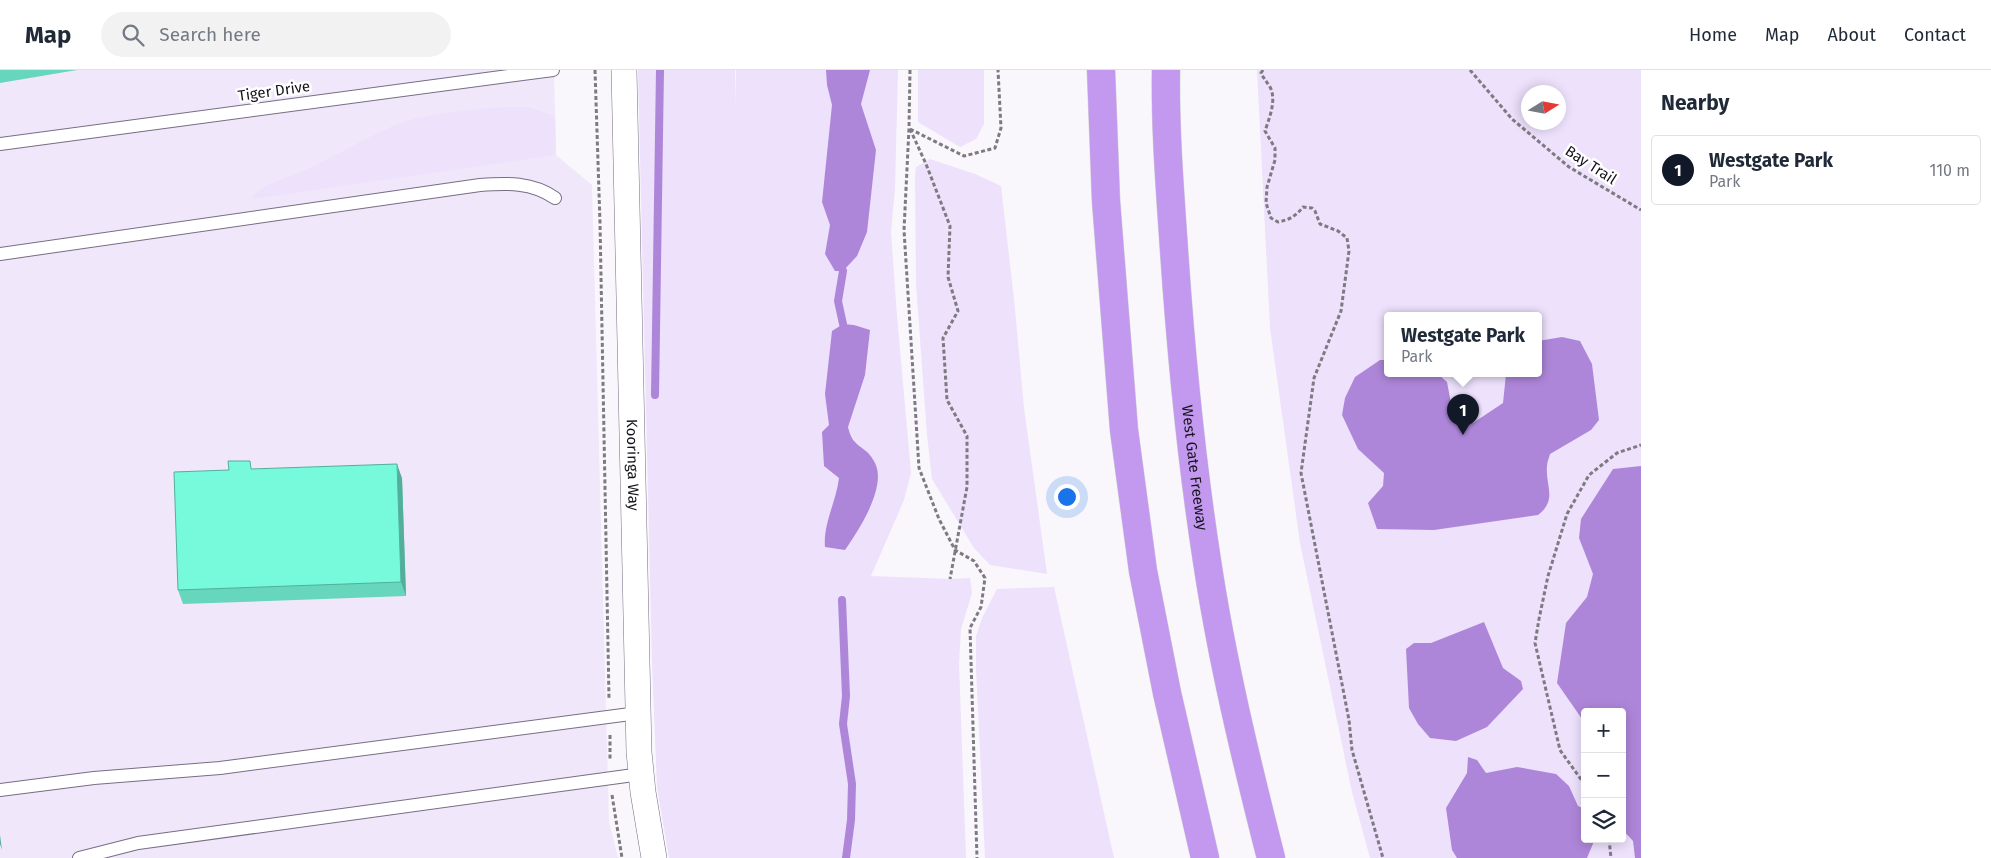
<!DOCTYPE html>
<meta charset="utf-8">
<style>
:root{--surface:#fff;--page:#f2f2f3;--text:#1f2937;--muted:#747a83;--line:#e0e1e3;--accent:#111827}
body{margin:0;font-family:"Fira Sans",sans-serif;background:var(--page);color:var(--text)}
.controls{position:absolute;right:15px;bottom:15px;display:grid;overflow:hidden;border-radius:5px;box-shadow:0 2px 12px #0003}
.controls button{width:45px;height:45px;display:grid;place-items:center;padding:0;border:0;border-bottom:1px solid var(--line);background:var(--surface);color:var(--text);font:25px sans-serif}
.compass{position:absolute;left:1521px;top:15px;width:45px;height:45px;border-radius:50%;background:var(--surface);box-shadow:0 2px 12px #0003;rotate:79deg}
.you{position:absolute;left:1066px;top:426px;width:18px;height:18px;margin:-12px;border:4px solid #fff;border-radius:50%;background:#1a73e8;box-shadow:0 0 0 8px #1a73e833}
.badge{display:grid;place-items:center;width:32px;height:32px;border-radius:50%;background:var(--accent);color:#fff;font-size:16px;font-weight:700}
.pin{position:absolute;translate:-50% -41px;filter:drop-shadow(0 1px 2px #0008)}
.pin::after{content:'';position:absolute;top:26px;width:18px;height:15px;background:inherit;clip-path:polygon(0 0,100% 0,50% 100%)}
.popup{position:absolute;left:1384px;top:242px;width:158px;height:65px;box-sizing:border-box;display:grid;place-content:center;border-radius:5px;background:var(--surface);filter:drop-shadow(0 1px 4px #0005);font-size:16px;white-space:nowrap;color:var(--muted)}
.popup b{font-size:19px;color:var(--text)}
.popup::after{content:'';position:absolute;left:50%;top:100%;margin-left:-10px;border:10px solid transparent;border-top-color:var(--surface)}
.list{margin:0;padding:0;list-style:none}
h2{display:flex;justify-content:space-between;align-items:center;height:65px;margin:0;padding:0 20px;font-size:21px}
h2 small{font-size:16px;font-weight:400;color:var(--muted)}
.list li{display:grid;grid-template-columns:32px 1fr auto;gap:15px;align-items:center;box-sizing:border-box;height:70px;margin:0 10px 10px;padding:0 10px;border:1px solid var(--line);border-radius:5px}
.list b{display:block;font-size:19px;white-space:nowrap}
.list p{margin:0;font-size:16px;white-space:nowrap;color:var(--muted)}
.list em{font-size:16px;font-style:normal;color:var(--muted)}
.icon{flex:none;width:28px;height:28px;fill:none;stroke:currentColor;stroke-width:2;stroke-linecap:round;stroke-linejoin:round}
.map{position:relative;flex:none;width:1641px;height:788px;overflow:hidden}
header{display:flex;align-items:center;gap:30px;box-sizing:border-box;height:70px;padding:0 25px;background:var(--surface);border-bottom:1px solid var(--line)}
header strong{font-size:24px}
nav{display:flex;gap:28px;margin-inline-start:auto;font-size:18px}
.search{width:350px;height:45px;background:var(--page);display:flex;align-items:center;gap:12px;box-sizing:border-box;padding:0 18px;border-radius:28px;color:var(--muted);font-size:19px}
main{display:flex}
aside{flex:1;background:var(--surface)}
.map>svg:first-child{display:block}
.built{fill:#f0e7fb}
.green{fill:#ede1fc;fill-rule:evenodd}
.water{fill:#ae86d9}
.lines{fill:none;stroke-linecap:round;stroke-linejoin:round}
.stream{stroke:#ae86d9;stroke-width:8}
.service-casing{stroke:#776d84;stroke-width:14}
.minor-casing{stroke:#776d84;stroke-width:26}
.motorway-casing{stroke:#d5d4d6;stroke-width:29}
.path{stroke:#7d7a81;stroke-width:3;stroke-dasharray:4 2.5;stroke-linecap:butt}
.service{stroke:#fff;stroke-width:12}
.minor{stroke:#fff;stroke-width:25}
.motorway{stroke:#c399f0;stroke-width:28}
.wall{fill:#66d7bc}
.shaded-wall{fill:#53af99}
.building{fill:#77fadb;stroke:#53af99}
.labels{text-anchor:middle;stroke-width:5;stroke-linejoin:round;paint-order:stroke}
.street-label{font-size:15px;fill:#16121b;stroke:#fff}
</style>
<header>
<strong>Map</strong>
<div class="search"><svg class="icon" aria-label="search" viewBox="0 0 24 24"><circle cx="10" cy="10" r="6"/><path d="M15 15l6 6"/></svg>Search here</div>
<nav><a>Home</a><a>Map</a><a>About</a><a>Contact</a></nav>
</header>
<main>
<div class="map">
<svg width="1641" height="788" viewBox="0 0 1641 788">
<rect width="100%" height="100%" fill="#f9f7fc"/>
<path class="built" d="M0,0H554L556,85L592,115L609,752L618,788H0Z"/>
<path class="green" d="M638,0H735L736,39V0H898L895,118L891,162L897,246L911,403L904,430L871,506L950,509L970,508L972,523L961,559L959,594L966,788H669L657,717L652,593Z
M918,0H984V54L976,69L960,77L918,52Z
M1257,0H1641V788H1370L1352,722L1300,473L1270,258ZM1528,22H1558V52H1528ZM1388,246H1538V304H1388ZM1585,642H1622V769H1585Z
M505,37H528L555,46L556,85L252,129C261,114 285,109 301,102C332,88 361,70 393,56C428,42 468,40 505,37Z
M930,89L975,104L1001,116L1014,229L1024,338L1047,504L990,495L974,478L932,409L927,365L916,214L915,107L916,97Z
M1054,517L1114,788H985L976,598V566L982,548L997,519Z"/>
<path class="water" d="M826,0H870L861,34L876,80L867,162L857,186L843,201H835L825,184L830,155L822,132L832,35L827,15Z
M843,254L854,255L870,260L865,305L848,357C849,361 851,368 854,371C862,380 868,379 875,393C887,417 859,460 845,480L825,477C823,454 836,432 839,408L824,396L822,362L829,355L825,324L832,261Z
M1562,267L1580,271L1592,294L1599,350L1591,360L1550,384C1549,388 1547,392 1547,396C1545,415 1558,430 1538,445L1434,460L1377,459L1368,433L1383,416L1384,403L1358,379L1342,345L1345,328L1355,307L1380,290H1388V304H1438L1447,312L1453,344L1473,353L1503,333L1506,304H1538V271Z
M1641,396V788H1635L1633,771L1622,759V642H1585V659L1582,649L1557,613L1566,553L1587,527L1593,504L1579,468L1581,449L1613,399Z
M1484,552L1503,598L1521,611L1523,619L1487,657L1456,671L1430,668L1418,654L1409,638L1406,579L1414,573H1431Z
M1468,687L1477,690L1486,703L1517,697L1556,704L1569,716L1578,736L1585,739V769H1595L1587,788H1457L1452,780L1446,738L1467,703Z"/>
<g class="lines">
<path class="stream" d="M843,254L838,231L843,201
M655,325L660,0
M842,530L846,626L843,654L852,714L851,750L846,788"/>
<defs>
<path id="service" d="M0,74L553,0
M0,184L480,115C507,113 532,112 555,128
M0,720L94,708L220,698L638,643
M79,788L138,773L641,704"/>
<g id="minor">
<path id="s1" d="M624,0L639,682L643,722L654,788"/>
</g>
<g id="motorway">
<path d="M1101,0L1106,131L1124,360L1143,501L1167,623L1205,788"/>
<path id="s2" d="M1166,0C1165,60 1170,120 1174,180C1181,284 1191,388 1207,491C1222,591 1246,690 1271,788"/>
</g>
</defs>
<use href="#service" class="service-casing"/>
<use href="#minor" class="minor-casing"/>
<use href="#motorway" class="motorway-casing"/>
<path class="path" d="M595,0L600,153L609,629
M910,0L909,58L904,160L919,398L939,449L955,480L974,491L985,508L981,537L970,558L977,788
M1263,0L1261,3C1264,9 1267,12 1270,17C1277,30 1269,49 1265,61L1275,78V90L1267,117L1266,133L1271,148L1278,152C1289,150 1296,146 1303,137L1312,138L1315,141L1320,154L1338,161L1347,168L1349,181L1341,241L1314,308L1301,403L1349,650L1352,680L1383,788
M1470,0L1512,49L1569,97L1641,140
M910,59L926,94L950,156L948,207L958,241L943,268L947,330L967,366V417L950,509
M910,59L964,86L995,78L1001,58L998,0
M610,665V689
M1585,715L1560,680L1535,573L1539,549L1548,506L1567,444L1589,405L1617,383L1641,375
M612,725L622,788
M1609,769L1611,788"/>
<use href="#service" class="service"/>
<use href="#minor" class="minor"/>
<use href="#motorway" class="motorway"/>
</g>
<path class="wall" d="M0,0H77L0,13Z
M253,399L402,408L406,526L183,534L178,520Z"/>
<path class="shaded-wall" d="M397,394L402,408L406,526L401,512Z
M0,765L2,780L0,774Z"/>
<path class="building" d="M228,391H250L251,399L397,394L401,512L178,520L174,402L229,400Z"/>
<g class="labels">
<g class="street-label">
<text transform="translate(274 21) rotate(-8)" y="5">Tiger Drive</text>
<text transform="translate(1591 95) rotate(33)" y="5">Bay Trail</text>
<text dy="5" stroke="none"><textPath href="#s1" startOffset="395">Kooringa Way</textPath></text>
<text dy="5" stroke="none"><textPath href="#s2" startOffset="399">West Gate Freeway</textPath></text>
</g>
</g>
</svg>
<div class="controls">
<button>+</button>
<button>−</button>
<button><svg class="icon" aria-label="layers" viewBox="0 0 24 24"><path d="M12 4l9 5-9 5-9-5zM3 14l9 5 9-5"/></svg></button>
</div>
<svg class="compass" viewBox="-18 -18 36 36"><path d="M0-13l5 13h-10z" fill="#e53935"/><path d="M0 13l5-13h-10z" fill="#747a83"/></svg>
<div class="you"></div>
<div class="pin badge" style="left:1463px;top:365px">1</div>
<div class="popup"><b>Westgate Park</b>Park</div>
</div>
<aside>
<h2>Nearby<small></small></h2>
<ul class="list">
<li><span class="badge">1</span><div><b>Westgate Park</b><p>Park</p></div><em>110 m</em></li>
</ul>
</aside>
</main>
